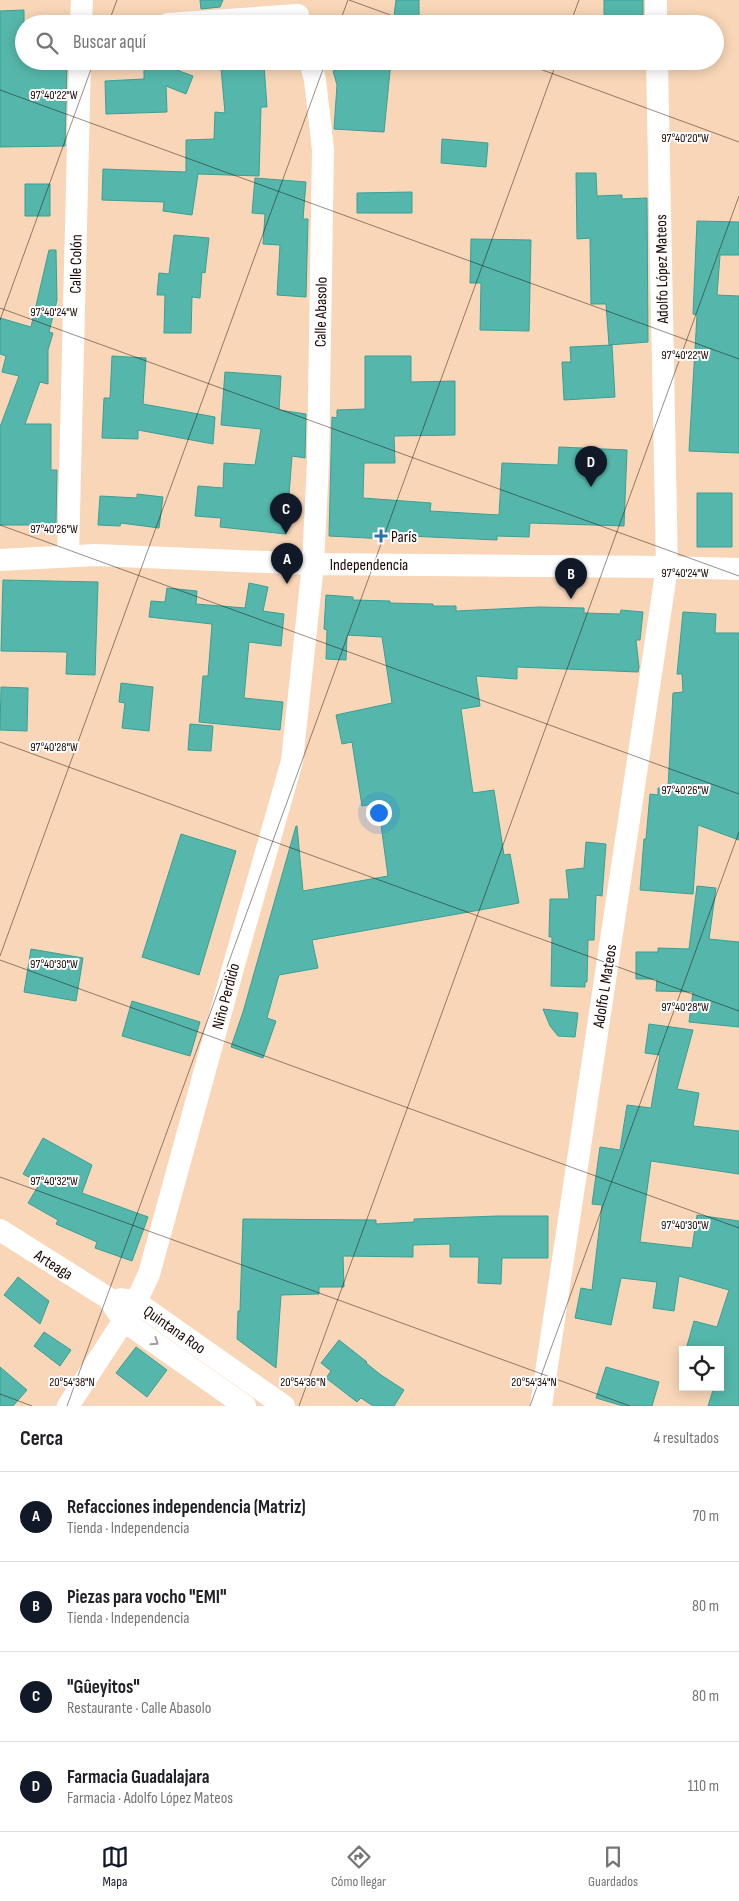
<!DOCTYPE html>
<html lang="es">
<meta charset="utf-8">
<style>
:root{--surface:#fff;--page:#f6f6f6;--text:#202124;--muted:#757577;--line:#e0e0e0;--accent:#111827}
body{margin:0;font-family:"Sofia Sans Condensed",sans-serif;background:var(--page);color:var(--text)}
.controls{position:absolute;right:15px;bottom:15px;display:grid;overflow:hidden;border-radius:0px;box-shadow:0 2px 12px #0003}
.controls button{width:45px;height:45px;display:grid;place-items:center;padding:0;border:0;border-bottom:1px solid var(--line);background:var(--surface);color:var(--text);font:25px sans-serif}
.you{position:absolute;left:378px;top:812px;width:18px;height:18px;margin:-12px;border:4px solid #fff;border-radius:50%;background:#1a73e8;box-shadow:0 0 0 8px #1a73e833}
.badge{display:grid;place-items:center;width:32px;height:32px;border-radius:50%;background:var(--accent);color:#fff;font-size:16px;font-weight:700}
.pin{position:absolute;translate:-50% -41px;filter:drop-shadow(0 1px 2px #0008)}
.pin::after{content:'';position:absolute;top:26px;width:18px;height:15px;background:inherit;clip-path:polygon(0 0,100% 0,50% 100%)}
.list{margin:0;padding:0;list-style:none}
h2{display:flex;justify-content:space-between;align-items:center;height:65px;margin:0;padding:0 20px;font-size:21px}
h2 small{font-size:16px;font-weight:400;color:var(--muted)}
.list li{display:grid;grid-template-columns:32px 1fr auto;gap:15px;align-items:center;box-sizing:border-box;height:90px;padding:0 20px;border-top:1px solid var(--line)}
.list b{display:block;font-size:19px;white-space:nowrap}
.list p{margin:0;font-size:16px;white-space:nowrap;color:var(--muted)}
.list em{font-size:16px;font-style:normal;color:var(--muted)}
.icon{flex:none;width:28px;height:28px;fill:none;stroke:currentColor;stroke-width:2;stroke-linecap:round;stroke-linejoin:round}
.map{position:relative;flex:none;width:739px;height:1406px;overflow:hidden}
.search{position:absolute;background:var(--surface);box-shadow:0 2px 12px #0003;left:15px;right:15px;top:15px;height:55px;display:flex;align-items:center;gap:12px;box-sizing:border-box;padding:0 18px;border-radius:28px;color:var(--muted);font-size:19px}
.sheet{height:425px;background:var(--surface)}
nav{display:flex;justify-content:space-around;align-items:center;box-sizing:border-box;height:70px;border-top:1px solid var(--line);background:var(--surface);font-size:14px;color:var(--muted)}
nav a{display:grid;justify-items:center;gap:2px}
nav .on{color:var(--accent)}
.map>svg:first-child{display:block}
.building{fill:#55b7ab;stroke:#3a9f94}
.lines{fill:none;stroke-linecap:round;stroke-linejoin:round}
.minor{stroke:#fff;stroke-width:22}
.oneway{stroke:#a39b99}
.ticks{fill:none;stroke:#190600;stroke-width:1;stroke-opacity:0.45}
.poi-dot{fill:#2d73a8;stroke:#fefefe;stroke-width:2}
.labels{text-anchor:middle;stroke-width:4;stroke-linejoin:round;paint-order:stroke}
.street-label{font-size:16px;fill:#190600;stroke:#fefefe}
.poi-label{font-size:16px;fill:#190600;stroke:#fefefe;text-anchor:start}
.ticks-label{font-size:12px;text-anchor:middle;fill:#190600;stroke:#fefefe;stroke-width:4;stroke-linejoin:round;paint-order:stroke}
</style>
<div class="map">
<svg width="739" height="1406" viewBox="0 0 739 1406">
<rect width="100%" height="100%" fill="#f8d6b7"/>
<path class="building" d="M200,0H223L220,7L201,9Z
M396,0H419V24H393Z
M604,0H643V19L604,18Z
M24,10V61H67L65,146L0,147V11Z
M144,61H166V66L193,76L186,94L166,86L167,112L106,114L105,81L144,79Z
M369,61H391L384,132L334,129L337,85L333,71Z
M264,65L267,107H261L259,176L198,174L192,215L163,211L164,202L102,200L103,169L186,172V140L214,139L215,112L225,113L221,68Z
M442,139L488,143L486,167L441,163Z
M576,173H596L597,196L622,195V199L647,198L648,342L609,345L606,304H591L590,238L577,239Z
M255,178L306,182L303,219H308L306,297L277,295L280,245L263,244L265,214L252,213Z
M25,184H50V216H25Z
M412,192V213H357V193Z
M697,221L739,222V255H720L717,295L739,296V453L689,451L697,315L693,314Z
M174,235L209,238L205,273L202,272L200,298L192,297L191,333H164L165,295H157L159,273L169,274Z
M471,239L531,240L529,331L480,330L481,283H470Z
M49,250H56L57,300L49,332L53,333L48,350V384L40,382L25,424H51V470H57L56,525H0V427L19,376L2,372L6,356L0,354V318L31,327Z
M612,345L615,397L564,400L562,362H571L570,347Z
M112,356L146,358L143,404L215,417L213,444L138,430V439L102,438L104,398H110Z
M365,356H411V382L455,381V435L394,436L395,463H364L363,498L431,503L430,511L499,515L502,463L558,465L559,447L627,450L624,526L530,523L529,537L497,536V540L386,535V539L329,536L332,417L337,418V410L365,409Z
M225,372L281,376L279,410L306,414L305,458L292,456L286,534L220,527L221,518L195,516L198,486L223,488L224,463L255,465L261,429L221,425Z
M697,493H732V547H697Z
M137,494L163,497L159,528L121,523L120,526L98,525L100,496L137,498Z
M3,580L98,582L95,675L66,674L67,652L1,651Z
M249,583L268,587L263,611L284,614L281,646L249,642L244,698L283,702L280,730L199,722L203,676H208L212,624L149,617L151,601L165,602L167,588L197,591L196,604L245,608Z
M326,595L353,597V600L390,601V603L433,604V606H456V611L539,607L584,608V613L620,614L621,610L643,612L640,640H636L639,667L638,672L517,667V679L476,676L480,706L461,709L473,793L494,790L504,855L510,854L519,903L312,940L318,968L279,975L267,1018L276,1021L263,1058L231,1047L243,1012L296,826H297L303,891L388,876L378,803L362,806L352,742L342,744L336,715L392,703L382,637L347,635L346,660L326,659L327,630L324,629Z
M683,612L716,614L715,633H739V840L698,825L693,894L640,890L644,839H646L650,794L658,795V788H668L673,693L683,692L682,674H677Z
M121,683L153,687L149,731L122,728L125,703L119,702Z
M1,687L28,688L27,731L0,730Z
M190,724L213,726L211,751L188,750Z
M181,834L236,851L199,975L142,957Z
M586,842L606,844L602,896L596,895L594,940H588L587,982H585V987L551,986L552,937H549L550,899H569L566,870L584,868Z
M697,886L716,888L709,939L739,942V1027L689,1022L693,992L656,991L657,979H636V952H658V948L689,949Z
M31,949L83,958L76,1001L24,992Z
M132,1001L200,1022L190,1056L122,1036Z
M543,1009L578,1013L575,1037L558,1036L550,1026Z
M649,1024L693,1030L677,1089L699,1093L693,1126L739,1131V1174L651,1161L640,1242L692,1248L697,1215L739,1221V1406H708L714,1387H720V1350H700L687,1346L694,1321L717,1327L729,1290L679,1276L674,1311L653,1308L657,1282L621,1278L611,1325L575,1318L581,1288L592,1290L602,1205L592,1204L600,1147L620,1150L627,1105L651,1108L660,1055L645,1053Z
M43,1138L92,1165L82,1193L148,1217L132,1261L95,1248L97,1242L56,1224L58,1220L28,1203L40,1183L23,1174Z
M498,1216H548V1258H502L501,1284L478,1283L479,1257H450V1244L413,1245V1257L343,1256L344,1287H319V1294L281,1295L276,1368L237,1339L238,1311H240L243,1219L376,1220V1224L414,1222V1219Z
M18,1277L49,1301L40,1324L4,1295Z
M44,1332L71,1350L60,1366L34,1346Z
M339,1340L367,1362L366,1363L381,1375L404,1390L394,1406H373L361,1398L357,1402L326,1378L331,1371L321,1363Z
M136,1347L167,1370L147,1397L116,1373Z
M0,1367L27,1390L13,1406H0Z
M606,1367L659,1382L652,1406H623L596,1398Z"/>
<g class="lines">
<path class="minor" d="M656,0V24
M81,24L82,0
M168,24L298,15
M68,556L80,61
M0,560L96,555L313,564L667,567L739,569
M0,1230L108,1298L124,1321L245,1406
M121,1299L136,1302L284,1406
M68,1406L136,1302L149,1274L235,961L292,761L313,564L318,462L323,150L315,80L310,61
M541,1406L667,567L657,61"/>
</g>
<defs><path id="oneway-chevron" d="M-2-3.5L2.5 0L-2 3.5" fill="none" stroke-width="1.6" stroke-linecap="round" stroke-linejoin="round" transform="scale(1.25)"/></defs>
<use class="oneway" href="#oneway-chevron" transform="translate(155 1342) rotate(35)"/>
<path class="ticks" d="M349,0L415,24M108,24L117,0M339,24L348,0M570,24L579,0M518,61L739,142M0,90L739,359M0,308L739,576M0,320L94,61M0,525L739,794M0,742L739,1011M0,956L326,61M0,960L739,1228M0,1177L630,1406M0,1394L32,1406M67,1406L557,61M299,1406L739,196M530,1406L739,832"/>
<path class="poi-dot" d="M378.5 528.5h5v5h5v5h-5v5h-5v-5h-5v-5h5z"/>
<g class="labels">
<g class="street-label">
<text transform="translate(75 264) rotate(-89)" y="6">Calle Colón</text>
<text transform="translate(661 269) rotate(-91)" y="6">Adolfo López Mateos</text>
<text transform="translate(320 312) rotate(-89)" y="6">Calle Abasolo</text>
<text x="369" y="570">Independencia</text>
<text transform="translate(604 986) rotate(-81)" y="6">Adolfo L Mateos</text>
<text transform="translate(225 996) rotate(-75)" y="6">Niño Perdido</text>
<text transform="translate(54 1264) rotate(32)" y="6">Arteaga</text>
<text transform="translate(175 1329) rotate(35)" y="6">Quintana Roo</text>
</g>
<g class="poi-label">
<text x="391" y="542">París</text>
</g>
</g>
<g class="ticks-label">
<text x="54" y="99">97°40'22"W</text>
<text x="685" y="142">97°40'20"W</text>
<text x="54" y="316">97°40'24"W</text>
<text x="685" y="359">97°40'22"W</text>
<text x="54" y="533">97°40'26"W</text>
<text x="685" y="577">97°40'24"W</text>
<text x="54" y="751">97°40'28"W</text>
<text x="685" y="794">97°40'26"W</text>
<text x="54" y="968">97°40'30"W</text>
<text x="685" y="1011">97°40'28"W</text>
<text x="54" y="1185">97°40'32"W</text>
<text x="685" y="1229">97°40'30"W</text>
<text x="72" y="1386">20°54'38"N</text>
<text x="303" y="1386">20°54'36"N</text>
<text x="534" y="1386">20°54'34"N</text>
</g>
</svg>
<div class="controls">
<button><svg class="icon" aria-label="locate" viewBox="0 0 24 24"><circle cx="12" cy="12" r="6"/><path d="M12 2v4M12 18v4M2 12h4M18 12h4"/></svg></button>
</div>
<div class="you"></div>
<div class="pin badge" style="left:287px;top:584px">A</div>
<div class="pin badge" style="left:571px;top:599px">B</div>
<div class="pin badge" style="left:286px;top:534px">C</div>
<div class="pin badge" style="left:591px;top:487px">D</div>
<div class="search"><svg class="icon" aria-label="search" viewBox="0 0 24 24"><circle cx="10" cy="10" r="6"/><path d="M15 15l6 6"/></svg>Buscar aquí</div>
</div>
<section class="sheet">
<h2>Cerca<small>4 resultados</small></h2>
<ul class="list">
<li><span class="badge">A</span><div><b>Refacciones independencia (Matriz)</b><p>Tienda · Independencia</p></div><em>70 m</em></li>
<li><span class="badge">B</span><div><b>Piezas para vocho &quot;EMI&quot;</b><p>Tienda · Independencia</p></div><em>80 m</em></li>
<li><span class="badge">C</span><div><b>&quot;Gûeyitos&quot;</b><p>Restaurante · Calle Abasolo</p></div><em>80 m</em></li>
<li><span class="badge">D</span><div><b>Farmacia Guadalajara</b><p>Farmacia · Adolfo López Mateos</p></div><em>110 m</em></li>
</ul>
</section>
<nav>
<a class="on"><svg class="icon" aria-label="map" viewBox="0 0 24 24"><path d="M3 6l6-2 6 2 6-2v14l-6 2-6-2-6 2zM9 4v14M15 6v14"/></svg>Mapa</a>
<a><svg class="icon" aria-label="directions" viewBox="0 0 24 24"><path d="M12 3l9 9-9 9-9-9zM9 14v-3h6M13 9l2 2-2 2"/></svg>Cómo llegar</a>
<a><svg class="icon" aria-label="saved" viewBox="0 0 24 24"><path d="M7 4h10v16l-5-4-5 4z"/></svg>Guardados</a>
</nav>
